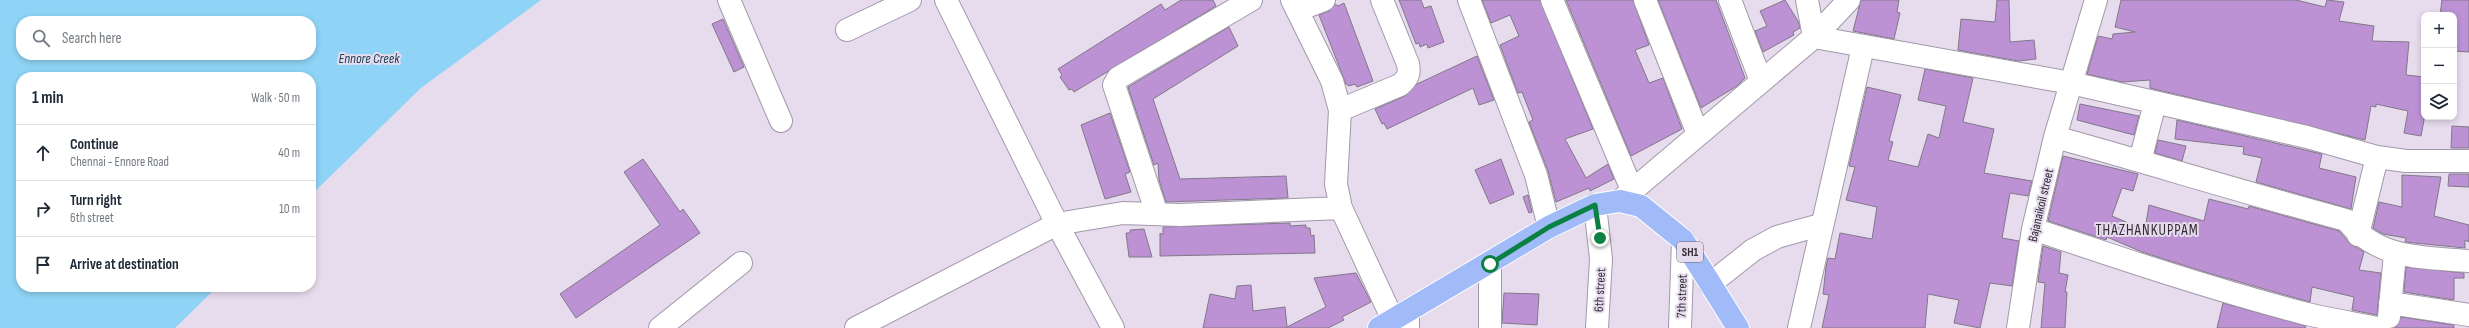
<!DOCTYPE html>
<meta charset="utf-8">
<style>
:root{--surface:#fff;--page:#f2f2f3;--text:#1f2937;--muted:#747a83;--line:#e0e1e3}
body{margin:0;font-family:"Sofia Sans Condensed",sans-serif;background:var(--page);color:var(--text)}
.controls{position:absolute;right:12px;top:12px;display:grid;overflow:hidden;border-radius:8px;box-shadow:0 2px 6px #0003}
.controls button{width:36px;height:36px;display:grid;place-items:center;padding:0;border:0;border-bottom:1px solid var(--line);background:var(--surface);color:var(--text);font:20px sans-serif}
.stop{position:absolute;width:12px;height:12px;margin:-9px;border:3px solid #0b8043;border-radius:50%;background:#fff}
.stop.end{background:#0b8043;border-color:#fff;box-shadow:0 1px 4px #0008}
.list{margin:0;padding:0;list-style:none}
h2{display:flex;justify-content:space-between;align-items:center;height:52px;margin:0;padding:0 16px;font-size:17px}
h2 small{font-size:13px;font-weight:400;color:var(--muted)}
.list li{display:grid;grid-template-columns:26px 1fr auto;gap:12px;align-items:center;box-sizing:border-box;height:56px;padding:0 16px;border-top:1px solid var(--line)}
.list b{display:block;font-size:15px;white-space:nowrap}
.list p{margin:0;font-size:13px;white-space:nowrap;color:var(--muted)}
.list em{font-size:13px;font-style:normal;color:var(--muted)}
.icon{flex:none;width:22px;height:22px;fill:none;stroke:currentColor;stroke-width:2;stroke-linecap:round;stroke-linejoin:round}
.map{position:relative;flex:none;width:2469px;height:328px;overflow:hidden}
.search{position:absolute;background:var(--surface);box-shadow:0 2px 6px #0003;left:16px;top:16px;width:300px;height:44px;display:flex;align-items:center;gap:10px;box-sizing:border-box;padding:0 14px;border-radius:16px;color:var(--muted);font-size:15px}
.panel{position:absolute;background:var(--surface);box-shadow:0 2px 6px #0003;left:16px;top:72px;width:300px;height:220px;border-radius:16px}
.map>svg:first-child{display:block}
.water{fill:#8fd4f6;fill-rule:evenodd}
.building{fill:#bc92d5;stroke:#817887}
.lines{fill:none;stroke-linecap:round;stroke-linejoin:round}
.minor-casing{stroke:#a298a9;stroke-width:24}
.major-casing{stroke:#fff;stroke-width:24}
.minor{stroke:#fff;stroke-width:22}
.major{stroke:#a0bbf8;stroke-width:22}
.route{stroke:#0b8043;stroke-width:5}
.labels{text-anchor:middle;stroke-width:4;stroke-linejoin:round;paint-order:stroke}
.shield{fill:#e7dcee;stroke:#68626c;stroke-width:1}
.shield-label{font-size:12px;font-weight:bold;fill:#312d34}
.street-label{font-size:13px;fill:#312d34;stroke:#e7dcee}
.water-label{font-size:14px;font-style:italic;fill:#194153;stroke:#e7dcee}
.quarter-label{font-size:15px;letter-spacing:1px;fill:#312d34;stroke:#e7dcee}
</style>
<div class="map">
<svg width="2469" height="328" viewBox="0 0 2469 328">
<rect width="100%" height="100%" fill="#e7dcee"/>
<path class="water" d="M0,0H541L421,88L311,195V77H21V287H217L175,328H0ZM21,21H311V55H21Z"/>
<path class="building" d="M1181,0H1213L1216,6L1074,92L1072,89L1069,90L1060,77L1062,75L1058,69L1161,4L1165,10Z
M1399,0H1421L1424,8L1431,6L1444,42L1428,48L1427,44L1420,47L1419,43L1416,44Z
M1482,0H1540L1593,129L1565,139L1586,178L1608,164L1614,179L1590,191L1589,188L1556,202L1548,171L1529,122L1533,120L1522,92L1518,93L1500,45L1519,36L1510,15L1491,23Z
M1566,0H1633L1649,45L1635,50L1649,83L1663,78L1682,129L1631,156Z
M1658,0H1716L1745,78L1737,86L1701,108Z
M1785,0L1798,21L1800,28L1793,32L1794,35L1763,52L1755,31L1767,26L1760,11Z
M1861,0H1899L1897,12L1900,13L1894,39L1853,31Z
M1997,0H2009L2010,42L2034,40L2036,59L2018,61L1958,50L1961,19L1995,22Z
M2121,0H2296L2325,7L2327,0L2344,2L2339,21L2374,26L2372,41L2409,42L2406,75L2424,77V120L2421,136L2404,133L2408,111L2376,104V107L2371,106L2365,140L2150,88V80L2122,82L2087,74L2098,36L2112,39L2113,34L2135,32L2115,27Z
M2442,0H2469V52L2454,51V15H2440Z
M1344,3L1373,81L1357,87L1355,84L1349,86L1346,84L1319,15L1329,11L1335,4L1338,6Z
M723,19L744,67L734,72L712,24Z
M1229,27L1238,46L1153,99L1180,179L1286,176L1288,198L1166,202L1159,180L1158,163L1154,165L1128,87Z
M1477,56L1494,100L1479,105L1473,88L1387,129L1384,123L1382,124L1375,109L1405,96L1417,84Z
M1925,69L1973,78L1963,122L1994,129L1984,173L2032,181L2028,196L2010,193L2002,238L2019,241L2012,286L1990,283L1980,328L1954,323L1959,300L1928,294L1925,328H1822L1829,295L1823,294L1826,267L1828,258L1835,259L1840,233L1872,239L1877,207L1846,200L1855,167L1849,166L1867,87L1901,95L1889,141L1893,142L1888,160L1918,167L1928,134L1939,138L1946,106L1918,100Z
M2080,104L2139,116L2134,135L2077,120Z
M1110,113L1130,172L1125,174L1131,192L1105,199L1081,125Z
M2177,120L2322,154L2319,168L2356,177L2351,209L2256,182L2262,158L2243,154L2244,147L2175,139Z
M2452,126L2469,127V148H2451Z
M2158,140L2186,146L2182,161L2155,153Z
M2063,156L2138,174L2133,191L2122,188L2112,216L2145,230L2149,205L2204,221L2209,199L2248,209L2249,206L2339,231L2350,244L2364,252L2359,270L2381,273L2377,315L2352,310L2354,297L2312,287L2310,302L2306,301L2205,272L2142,252L2107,237L2106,240L2048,221Z
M643,159L680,212L683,209L700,233L576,318L560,294L660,225L624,172Z
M1501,159L1514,194L1490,204L1475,170Z
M2449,174H2469V187L2448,186Z
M2402,175L2441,177L2434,216L2469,225V242L2465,240V248L2405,242L2406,238L2383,234L2373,228L2379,202L2402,207Z
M1528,195L1532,212L1529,213L1523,197Z
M1290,223V226L1306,225V228H1310L1311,236L1314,235L1315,253L1160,256V233L1163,235V227Z
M1144,229L1152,257H1129L1126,233H1130V230Z
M2043,246L2061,252L2059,273L2068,275L2065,292H2067L2065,328H2041L2045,283L2038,282Z
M2406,267L2464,273V278H2454V300L2404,292Z
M1356,273L1371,302L1342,317L1344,320L1328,328H1203L1210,294L1235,299L1237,286L1251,285L1253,311L1285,307L1287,327L1326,307L1314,278Z
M1504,293L1539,294L1537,325L1502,323Z
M2223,303L2306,326L2305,328H2217Z
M2402,317L2454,325V328H2395Z"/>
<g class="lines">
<defs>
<path id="minor" d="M729,0L781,121
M946,0L1057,224L1113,328
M1292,0L1332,81L1340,110L1336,184L1341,208L1393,320
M1469,0L1536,175L1549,227
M1552,0L1632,190
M1645,0L1698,134
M1730,0L1761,81
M1807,0L1814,37L2071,83L2307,137L2377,157L2406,161H2469
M1298,10L1324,0
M847,30L910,0
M1340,110L1400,85C1408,78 1410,74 1408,64L1382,0
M2055,137C2152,164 2249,194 2346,220C2379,260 2422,257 2469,261
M2140,161L2155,103
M1620,201L1814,37L1849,0
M1595,205L1601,259L1597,328
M1157,214L1114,85L1118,78L1251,0
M2033,229C2122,259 2212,289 2303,313C2327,319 2353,323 2378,328
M2358,235L2377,157
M1490,264V328
M1710,284L1753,250L1777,237L1820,225
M2390,303L2469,315
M2389,317L2395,254
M660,328L741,263
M856,328L1057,224L1123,213L1180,215L1341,208
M1408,328V311
M1680,328L1683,240
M1799,328L1863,47
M2018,328L2033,229L2055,137L2096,0"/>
<path id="major" d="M1379,328L1549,227L1595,205L1620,201L1641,206L1683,240L1738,328"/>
</defs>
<use href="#minor" class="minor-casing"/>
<use href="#major" class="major-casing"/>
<use href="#minor" class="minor"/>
<use href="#major" class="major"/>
</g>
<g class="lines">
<path class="route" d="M1490,264L1549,227L1595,205L1600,238"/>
</g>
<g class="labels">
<rect class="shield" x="1677" y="242" width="26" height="20" rx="3"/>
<g class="shield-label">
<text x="1690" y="256">SH1</text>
</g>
<g class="street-label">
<text transform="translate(2040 205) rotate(-77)" y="5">Bajanaikoil street</text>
<text transform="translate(1599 290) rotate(-87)" y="5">6th street</text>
<text transform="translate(1681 296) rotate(-88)" y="5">7th street</text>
</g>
<g class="water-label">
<text x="369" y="63">Ennore Creek</text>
</g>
<g class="quarter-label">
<text x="2147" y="235">THAZHANKUPPAM</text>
</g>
</g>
</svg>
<div class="controls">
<button>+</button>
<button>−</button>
<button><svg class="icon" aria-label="layers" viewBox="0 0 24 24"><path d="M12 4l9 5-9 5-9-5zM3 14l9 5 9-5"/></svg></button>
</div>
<div class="stop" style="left:1490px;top:264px"></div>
<div class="stop end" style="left:1600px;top:238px"></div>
<div class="search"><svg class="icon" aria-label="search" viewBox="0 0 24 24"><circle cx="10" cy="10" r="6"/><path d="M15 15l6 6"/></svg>Search here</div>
<section class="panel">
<h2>1 min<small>Walk · 50 m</small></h2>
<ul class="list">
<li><svg class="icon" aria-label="ahead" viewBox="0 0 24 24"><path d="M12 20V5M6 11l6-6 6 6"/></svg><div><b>Continue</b><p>Chennai - Ennore Road</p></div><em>40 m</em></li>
<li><svg class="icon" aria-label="right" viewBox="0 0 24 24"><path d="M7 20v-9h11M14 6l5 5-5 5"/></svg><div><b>Turn right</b><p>6th street</p></div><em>10 m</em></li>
<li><svg class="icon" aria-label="arrive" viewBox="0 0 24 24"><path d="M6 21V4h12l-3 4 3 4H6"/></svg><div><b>Arrive at destination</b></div></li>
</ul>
</section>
</div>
